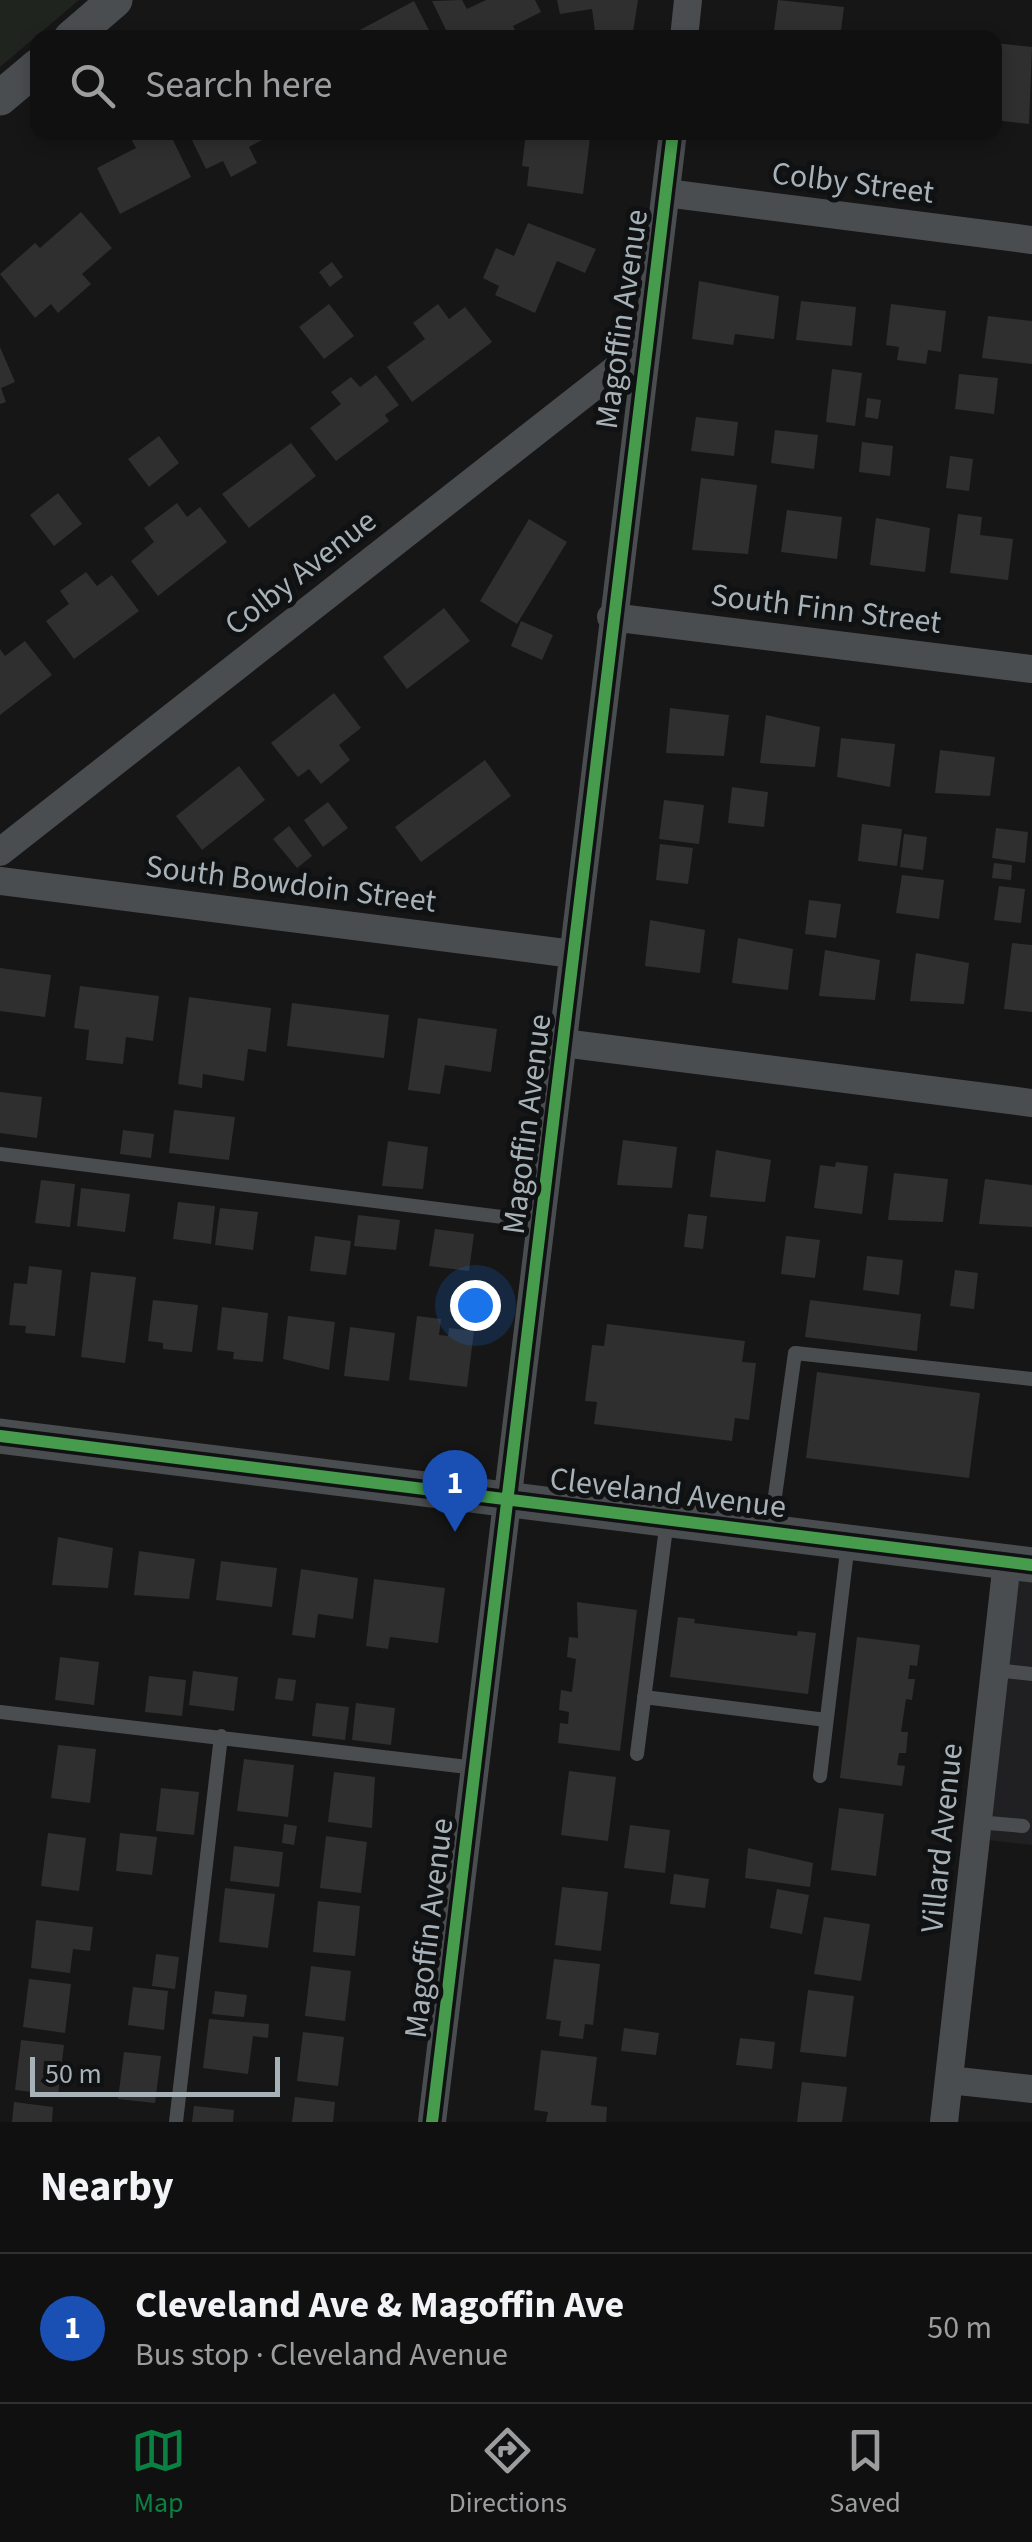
<!DOCTYPE html>
<meta charset="utf-8">
<style>
:root{--surface:#101010;--page:#1e1e1e;--text:#f1f3f6;--muted:#9c9d9f;--line:#303030;--accent:#0b8043}
body{margin:0;font-family:"Source Sans 3",sans-serif;background:var(--page);color:var(--text)}
.scale{position:absolute;left:30px;bottom:25px;width:250px;box-sizing:border-box;padding-left:10px;border:5px solid #a7b1b8;border-top:0;font-size:28px;line-height:35px;white-space:nowrap;color:#a7b1b8;-webkit-text-stroke:8px #101112;paint-order:stroke}
.you{position:absolute;left:475px;top:1305px;width:35px;height:35px;margin:-25px;border:8px solid #fff;border-radius:50%;background:#1a73e8;box-shadow:0 0 0 15px #1a73e833}
.badge{display:grid;place-items:center;width:65px;height:65px;border-radius:50%;background:var(--accent);color:#fff;font-size:32px;font-weight:700}
.pin{position:absolute;translate:-50% -82px;filter:drop-shadow(0 2px 5px #0008)}
.pin::after{content:'';position:absolute;top:52px;width:35px;height:30px;background:inherit;clip-path:polygon(0 0,100% 0,50% 100%)}
.list{margin:0;padding:0;list-style:none}
h2{display:flex;justify-content:space-between;align-items:center;height:130px;margin:0;padding:0 40px;font-size:42px}
h2 small{font-size:32px;font-weight:400;color:var(--muted)}
.list li{display:grid;grid-template-columns:65px 1fr auto;gap:30px;align-items:center;box-sizing:border-box;height:150px;padding:0 40px;border-top:2px solid var(--line)}
.list b{display:block;font-size:38px;white-space:nowrap}
.list p{margin:0;font-size:32px;white-space:nowrap;color:var(--muted)}
.list em{font-size:32px;font-style:normal;color:var(--muted)}
.icon{flex:none;width:55px;height:55px;fill:none;stroke:currentColor;stroke-width:2;stroke-linecap:round;stroke-linejoin:round}
.map{position:relative;flex:none;width:1032px;height:2122px;overflow:hidden}
.search{position:absolute;background:var(--surface);box-shadow:0 5px 15px #0003;left:30px;right:30px;top:30px;height:110px;display:flex;align-items:center;gap:25px;box-sizing:border-box;padding:0 35px;border-radius:20px;color:var(--muted);font-size:38px}
.sheet{height:280px;background:var(--surface)}
nav{display:flex;justify-content:space-around;align-items:center;box-sizing:border-box;height:140px;border-top:2px solid var(--line);background:var(--surface);font-size:28px;color:var(--muted)}
nav a{display:grid;justify-items:center;gap:5px}
nav .on{color:var(--accent)}
.map>svg:first-child{display:block}
.built{fill:#202022}
.green{fill:#1f251e}
.building{fill:#2f2f30}
.lines{fill:none;stroke-linecap:round;stroke-linejoin:round}
.service{stroke:#4a4d4f;stroke-width:14}
.minor{stroke:#4a4d4f;stroke-width:28}
.tertiary{stroke:#4a4d4f;stroke-width:35}
.cycleway-casing{stroke:#101112;stroke-width:19}
.cycleway{stroke:#469c4c;stroke-width:12}
.labels{text-anchor:middle;stroke-width:10;stroke-linejoin:round;paint-order:stroke}
.street-label{font-size:32px;fill:#a7b1b8;stroke:#101112}
</style>
<div class="map">
<svg width="1032" height="2122" viewBox="0 0 1032 2122">
<rect width="100%" height="100%" fill="#161616"/>
<path class="built" d="M1000,1559L1032,1563V1845L969,1838Z"/>
<path class="green" d="M0,0H79L0,67Z"/>
<path class="building" d="M462,0L467,9L486,0H535L541,12L513,26L517,35L512,38H450L432,1Z
M557,0H638L632,38H596L592,9L560,14Z
M778,0L844,7L840,38H773Z
M414,1L433,38H345Z
M994,43L1032,47L1029,124L994,120Z
M140,132H169L191,177L120,214L97,168L136,148L130,137Z
M188,132H277L249,147L257,163L231,177L223,161L206,169Z
M526,132L590,138L583,194L527,186L529,167L522,166Z
M81,212L112,248L82,274L91,284L58,313L51,304L35,318L0,274L35,243L40,248Z
M528,223L596,249L585,273L557,261L535,313L495,295L499,286L483,278L496,248L514,256Z
M332,262L343,277L330,287L319,272Z
M699,281L779,296L774,339L735,334L733,345L692,339Z
M801,301L856,307L852,346L796,340Z
M329,304L354,336L324,359L299,327Z
M438,304L449,319L465,307L492,342L412,402L387,367L425,339L413,323Z
M891,304L946,311L941,352L928,350L926,364L897,360L899,347L886,345Z
M988,316L1032,321V364L982,358Z
M0,347L15,382L1,388L6,402L0,404Z
M832,369L862,373L855,426L826,422Z
M959,374L998,378L994,414L955,409Z
M376,375L399,405L385,415L389,421L336,461L310,428L341,404L331,392L351,377L360,387Z
M867,398L881,400L878,419L865,417Z
M696,417L738,422L734,456L691,451Z
M775,430L818,435L814,469L771,463Z
M159,436L179,463L149,487L128,459Z
M862,442L893,446L890,476L859,472Z
M291,443L316,476L249,528L222,494Z
M950,456L973,459L969,491L946,488Z
M701,478L757,485L748,554L692,550Z
M58,493L82,524L54,546L30,515Z
M177,503L187,517L200,507L227,542L158,596L131,561L154,542L144,528Z
M787,510L842,517L837,559L781,552Z
M958,514L982,517L980,535L1013,539L1008,580L950,573Z
M876,518L930,528L925,572L870,565Z
M529,519L567,542L517,624L480,601Z
M86,572L97,586L112,575L139,611L74,659L46,621L69,604L60,591Z
M444,608L470,641L407,689L383,657Z
M521,621L553,635L542,660L511,646Z
M25,641L52,675L0,715V649L5,656Z
M334,693L361,728L339,745L350,760L321,784L309,769L298,777L271,743Z
M670,708L729,715L724,756L666,753Z
M766,715L820,727L815,767L760,763Z
M841,738L895,744L890,787L837,777Z
M940,750L995,757L990,796L935,793Z
M485,760L511,796L421,862L395,827Z
M239,766L265,800L202,850L176,816Z
M732,787L768,792L764,827L728,823Z
M664,800L704,805L699,844L659,839Z
M328,802L348,828L323,847L304,820Z
M862,824L902,829L897,866L858,861Z
M289,826L312,856L297,868L273,839Z
M996,828L1028,832L1025,863L992,858Z
M904,834L927,837L923,870L900,867Z
M660,844L693,848L688,884L656,880Z
M994,863L1012,865L1011,880L992,878Z
M902,875L944,880L939,919L896,913Z
M999,886L1025,889L1021,923L994,920Z
M809,900L841,904L836,938L805,934Z
M650,920L705,930L700,973L645,966Z
M738,938L793,949L788,990L732,983Z
M1012,943L1032,945V1012L1004,1009Z
M825,950L880,960L875,1000L819,996Z
M916,953L969,963L964,1004L910,1001Z
M0,968L51,975L45,1017L0,1011Z
M80,986L159,996L153,1041L126,1037L123,1064L86,1060L89,1030L74,1028Z
M189,997L271,1008L266,1052L248,1049L244,1081L203,1074L202,1088L178,1084Z
M292,1003L389,1015L384,1058L287,1046Z
M418,1018L497,1029L491,1072L445,1065L440,1094L408,1090Z
M0,1092L42,1097L37,1138L0,1133Z
M174,1110L235,1117L229,1160L169,1153Z
M123,1130L154,1134L151,1158L120,1154Z
M623,1140L677,1147L672,1188L617,1185Z
M388,1141L428,1147L423,1189L382,1186Z
M716,1150L771,1160L765,1202L710,1197Z
M836,1162L868,1166L862,1214L814,1208L820,1165L835,1167Z
M894,1173L948,1179L943,1222L888,1220Z
M985,1179L1032,1185V1227L979,1224Z
M41,1180L75,1184L70,1227L35,1223Z
M81,1188L130,1194L125,1232L77,1226Z
M178,1202L215,1206L211,1244L173,1239Z
M220,1208L258,1212L253,1250L215,1245Z
M688,1214L707,1216L703,1249L684,1247Z
M358,1215L400,1220L396,1250L354,1246Z
M435,1229L474,1234L469,1271L429,1266Z
M315,1236L351,1241L346,1275L310,1271Z
M786,1236L820,1240L815,1278L781,1274Z
M867,1256L903,1260L899,1295L863,1290Z
M29,1266L62,1270L55,1336L25,1333L26,1326L9,1325L14,1283L27,1284Z
M955,1270L978,1273L974,1309L950,1306Z
M91,1272L136,1277L125,1363L81,1357Z
M153,1300L198,1305L192,1352L163,1349V1343L148,1341Z
M810,1300L921,1314L917,1351L805,1337Z
M222,1307L268,1313L263,1362L233,1359L234,1352L217,1350Z
M288,1316L335,1322L329,1370L283,1359Z
M417,1316L441,1319L439,1335L448,1336L449,1328L474,1331L467,1387L409,1380Z
M607,1324L745,1341L742,1362L756,1363L749,1420L735,1418L732,1441L594,1424L597,1402L585,1401L592,1345L604,1346Z
M350,1327L395,1333L389,1381L344,1376Z
M817,1372L980,1393L969,1478L806,1458Z
M58,1537L113,1548L108,1588L52,1585Z
M139,1551L195,1559L189,1599L134,1595Z
M221,1561L277,1568L272,1607L216,1600Z
M301,1569L358,1578L353,1619L318,1614L315,1638L292,1635Z
M374,1579L445,1588L438,1643L390,1637L388,1649L366,1646Z
M577,1602L637,1610L620,1751L558,1743L560,1723L568,1724L569,1712L559,1710L561,1690L572,1692L576,1659L567,1657L569,1637L578,1638Z
M678,1617L695,1619L694,1623L797,1636L798,1631L816,1633L808,1694L670,1677Z
M857,1637L920,1645L917,1666L910,1665L908,1679H915L912,1700L906,1699L901,1732H908L906,1753H899L897,1765L905,1766L902,1786L840,1778Z
M60,1657L99,1662L94,1705L55,1700Z
M193,1671L238,1677L234,1711L189,1705Z
M149,1676L186,1680L182,1716L145,1712Z
M278,1678L296,1680L293,1701L275,1699Z
M316,1703L349,1707L345,1740L312,1736Z
M356,1703L395,1708L391,1745L352,1740Z
M58,1745L96,1749L90,1803L51,1798Z
M244,1759L294,1765L288,1817L237,1811Z
M569,1771L616,1777L608,1841L561,1835Z
M334,1772L375,1777L372,1828L328,1822Z
M161,1788L199,1792L194,1835L156,1831Z
M839,1808L884,1814L876,1876L831,1870Z
M284,1824L297,1826L294,1845L282,1843Z
M630,1825L670,1830L665,1873L624,1868Z
M48,1833L86,1838L79,1891L41,1886Z
M120,1833L157,1837L152,1875L116,1871Z
M326,1836L367,1842L361,1893L320,1888Z
M234,1846L283,1852L279,1887L230,1881Z
M748,1848L813,1863L810,1887L745,1878Z
M674,1874L709,1879L705,1908L670,1904Z
M562,1887L608,1892L601,1951L555,1945Z
M225,1888L275,1894L268,1948L219,1942Z
M777,1889L809,1895L802,1934L770,1928Z
M318,1901L360,1906L355,1956L313,1952Z
M824,1917L870,1924L861,1981L814,1974Z
M36,1920L93,1927L90,1951L73,1949L70,1973L31,1968Z
M156,1954L179,1957L175,1989L152,1986Z
M554,1959L600,1964L593,2025L585,2024L583,2039L559,2036L561,2021L546,2019Z
M311,1966L351,1971L345,2021L305,2016Z
M29,1979L71,1984L65,2033L23,2027Z
M133,1987L168,1991L164,2030L128,2025Z
M808,1990L854,1996L846,2057L800,2052Z
M215,1991L247,1995L244,2017L212,2014Z
M209,2019L269,2024L268,2038L253,2036L248,2074L203,2068Z
M624,2028L659,2033L656,2055L621,2051Z
M303,2032L344,2037L338,2086L297,2081Z
M740,2038L775,2042L772,2069L736,2065Z
M21,2040L64,2045L58,2095L15,2090Z
M541,2050L597,2057L591,2105L607,2107L606,2122H546L548,2112L534,2110Z
M124,2052L161,2056L155,2103L118,2099Z
M802,2082L847,2087L842,2122H797Z
M295,2097L335,2102L333,2122H292Z
M14,2102L53,2107L52,2122H12Z
M194,2106L234,2110L233,2122H192Z"/>
<g class="lines">
<path class="service" d="M0,1154L542,1222
M770,1532L795,1353L1032,1379
M995,1670L1032,1674
M644,1697L826,1720
M0,1712L476,1768
M637,1754L667,1520
M820,1776L848,1543
M977,1822L1023,1826
M176,2122L221,1736"/>
<path class="minor" d="M684,38L688,0
M666,193L1032,240
M611,617L1032,669
M0,852L644,347
M0,881L573,954
M563,1043L1032,1103
M949,2080L1032,2089
M432,2122L673,132
M944,2122L1007,1562"/>
<path class="tertiary" d="M71,38L115,0
M0,98L38,66
M0,1436L1032,1565"/>
<defs>
<path id="cycleway" d="M0,1436L1032,1565
M432,2122L673,132"/>
</defs>
<use href="#cycleway" class="cycleway-casing"/>
<use href="#cycleway" class="cycleway"/>
</g>
<g class="labels">
<g class="street-label">
<text transform="translate(853 182) rotate(7)" y="11">Colby Street</text>
<text transform="translate(621 319) rotate(-82)" y="11">Magoffin Avenue</text>
<text transform="translate(300 572) rotate(-38)" y="11">Colby Avenue</text>
<text transform="translate(826 608) rotate(7)" y="11">South Finn Street</text>
<text transform="translate(291 883) rotate(7)" y="11">South Bowdoin Street</text>
<text transform="translate(526 1124) rotate(-83)" y="11">Magoffin Avenue</text>
<text transform="translate(668 1492) rotate(7)" y="11">Cleveland Avenue</text>
<text transform="translate(941 1838) rotate(-84)" y="11">Villard Avenue</text>
<text transform="translate(428 1928) rotate(-83)" y="11">Magoffin Avenue</text>
</g>
</g>
</svg>
<div class="scale">50 m</div>
<div class="you"></div>
<div class="pin badge" style="left:455px;top:1532px;background:#1a4fb4">1</div>
<div class="search"><svg class="icon" aria-label="search" viewBox="0 0 24 24"><circle cx="10" cy="10" r="6"/><path d="M15 15l6 6"/></svg>Search here</div>
</div>
<section class="sheet">
<h2>Nearby<small></small></h2>
<ul class="list">
<li><span class="badge" style="background:#1a4fb4">1</span><div><b>Cleveland Ave &amp; Magoffin Ave</b><p>Bus stop · Cleveland Avenue</p></div><em>50 m</em></li>
</ul>
</section>
<nav>
<a class="on"><svg class="icon" aria-label="map" viewBox="0 0 24 24"><path d="M3 6l6-2 6 2 6-2v14l-6 2-6-2-6 2zM9 4v14M15 6v14"/></svg>Map</a>
<a><svg class="icon" aria-label="directions" viewBox="0 0 24 24"><path d="M12 3l9 9-9 9-9-9zM9 14v-3h6M13 9l2 2-2 2"/></svg>Directions</a>
<a><svg class="icon" aria-label="saved" viewBox="0 0 24 24"><path d="M7 4h10v16l-5-4-5 4z"/></svg>Saved</a>
</nav>
